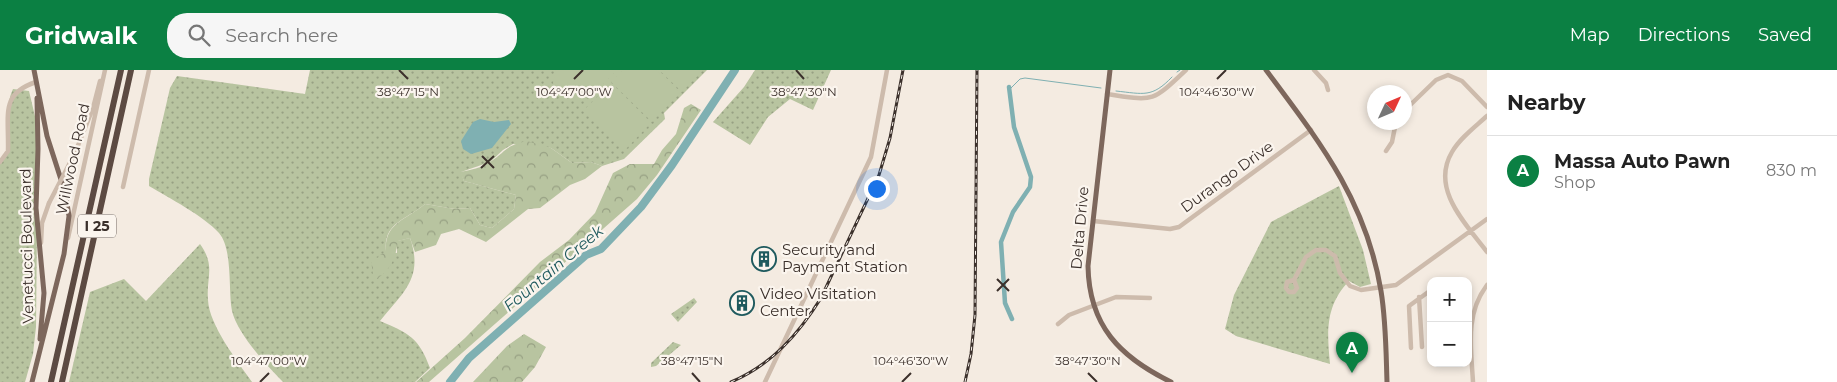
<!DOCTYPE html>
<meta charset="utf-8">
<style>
:root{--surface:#fff;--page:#f6f6f6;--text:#222;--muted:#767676;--line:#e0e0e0;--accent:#0b8043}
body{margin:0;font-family:Montserrat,sans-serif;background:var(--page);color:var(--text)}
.controls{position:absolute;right:15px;bottom:15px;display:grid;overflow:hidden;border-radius:10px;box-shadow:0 2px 8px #0003}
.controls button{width:45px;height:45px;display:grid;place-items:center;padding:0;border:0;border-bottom:1px solid var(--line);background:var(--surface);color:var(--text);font:25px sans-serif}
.compass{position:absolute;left:1367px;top:15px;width:45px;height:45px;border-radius:50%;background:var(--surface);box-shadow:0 2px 8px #0003;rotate:46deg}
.you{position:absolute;left:876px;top:118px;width:18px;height:18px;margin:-12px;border:4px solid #fff;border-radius:50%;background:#1a73e8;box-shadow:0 0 0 8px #1a73e833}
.badge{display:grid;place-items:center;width:32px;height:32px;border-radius:50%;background:var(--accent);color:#fff;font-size:16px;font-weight:700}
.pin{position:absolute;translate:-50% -41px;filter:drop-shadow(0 1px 2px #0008)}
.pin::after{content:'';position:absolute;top:26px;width:18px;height:15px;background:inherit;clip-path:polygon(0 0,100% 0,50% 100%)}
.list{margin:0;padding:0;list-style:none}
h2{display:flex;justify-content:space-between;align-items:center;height:65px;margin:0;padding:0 20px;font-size:21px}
h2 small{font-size:16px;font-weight:400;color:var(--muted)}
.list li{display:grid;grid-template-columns:32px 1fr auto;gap:15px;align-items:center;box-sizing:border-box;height:70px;padding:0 20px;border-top:1px solid var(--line)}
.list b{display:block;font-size:19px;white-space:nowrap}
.list p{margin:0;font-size:16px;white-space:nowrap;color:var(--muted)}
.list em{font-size:16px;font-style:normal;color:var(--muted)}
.icon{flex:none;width:28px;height:28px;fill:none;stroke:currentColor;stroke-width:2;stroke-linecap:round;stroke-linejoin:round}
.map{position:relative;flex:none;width:1487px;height:312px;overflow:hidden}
header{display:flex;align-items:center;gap:30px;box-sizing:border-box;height:70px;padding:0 25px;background:var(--accent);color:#fff}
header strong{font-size:24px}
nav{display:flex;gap:28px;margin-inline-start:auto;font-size:18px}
.search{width:350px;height:45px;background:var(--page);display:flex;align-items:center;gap:12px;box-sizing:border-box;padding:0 18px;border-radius:20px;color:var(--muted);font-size:19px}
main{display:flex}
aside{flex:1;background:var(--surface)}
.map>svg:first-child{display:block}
.green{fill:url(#green-dots)}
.forest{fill:url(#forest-crowns)}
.pitch{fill:#b8c4a0}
.water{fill:#7fb0b2}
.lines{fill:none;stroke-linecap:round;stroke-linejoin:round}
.stream{stroke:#7fb0b2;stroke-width:1}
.canal{stroke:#7fb0b2;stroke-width:4.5}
.river{stroke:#7fb0b2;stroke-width:8}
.minor{stroke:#cdbbac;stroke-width:4.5}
.major{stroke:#7d675c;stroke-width:5}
.highway{stroke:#5c4a42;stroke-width:6}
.rail-casing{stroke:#3b302b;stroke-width:3}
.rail{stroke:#fbf5ee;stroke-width:1;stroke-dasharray:4;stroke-linecap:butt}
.minor-bridge{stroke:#cdbbac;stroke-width:4.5}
.ticks{fill:none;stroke:#3b302b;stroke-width:2}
.labels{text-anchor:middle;stroke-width:4.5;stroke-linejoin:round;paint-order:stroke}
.shield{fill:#fbf5ee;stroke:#756b66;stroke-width:1}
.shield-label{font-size:14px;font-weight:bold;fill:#3b302b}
.street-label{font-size:15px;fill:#3b302b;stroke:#fbf5ee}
.poi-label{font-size:15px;fill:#3b302b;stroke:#fbf5ee;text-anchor:start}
.water-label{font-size:16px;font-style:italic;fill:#1f5a5e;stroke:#fbf5ee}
.ticks-label{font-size:12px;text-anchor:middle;fill:#3b302b;stroke:#fbf5ee;stroke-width:4.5;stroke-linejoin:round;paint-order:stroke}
</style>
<header>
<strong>Gridwalk</strong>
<div class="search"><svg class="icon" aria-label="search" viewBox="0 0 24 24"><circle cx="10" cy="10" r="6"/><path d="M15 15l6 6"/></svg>Search here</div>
<nav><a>Map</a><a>Directions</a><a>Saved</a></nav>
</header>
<main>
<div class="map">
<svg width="1487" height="312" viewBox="0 0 1487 312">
<defs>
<pattern id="green-dots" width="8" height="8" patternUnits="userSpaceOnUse" patternTransform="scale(1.25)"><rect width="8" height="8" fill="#b8c4a0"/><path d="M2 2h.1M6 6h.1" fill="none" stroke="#97a083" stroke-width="1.8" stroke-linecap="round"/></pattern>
<pattern id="forest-crowns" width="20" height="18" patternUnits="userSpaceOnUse" patternTransform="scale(1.25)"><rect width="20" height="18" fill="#b8c4a0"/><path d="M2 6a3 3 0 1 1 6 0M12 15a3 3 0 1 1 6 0" fill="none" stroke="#97a083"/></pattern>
</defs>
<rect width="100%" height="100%" fill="#f4ebe1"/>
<path class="green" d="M310,0H707L664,43L665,49L624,89L602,96L591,92L572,93L551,78L513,74L503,80L490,92L461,102L464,111L516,125L514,139L492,158L480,155L470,138L455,139L425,134C406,150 383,153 386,181L397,183V171L410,168C424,208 403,222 380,251C409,263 419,268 430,298L415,312H283C267,296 237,263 232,241C228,221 233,179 219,163C204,146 169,128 149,116V109L170,18L177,6L305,24Z
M755,0H831L813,40L790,29L768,47L750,75L713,52L744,17Z
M13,19L29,21L38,59L36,257L33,284L25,312H0V92C19,70 0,47 13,19Z
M1339,116L1363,180L1371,214L1360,217L1349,211C1325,236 1327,262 1330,294L1236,266L1225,259L1234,225L1271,152Z
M200,174C216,196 206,207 208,230C209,255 238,292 252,312H69L90,222L124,209L146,231Z
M694,228L697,232L678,252L671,244Z
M673,272L681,275L656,296L651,297V293Z"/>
<path class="forest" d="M691,34L701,40L657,105L637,129L429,312H416L465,268L540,192L569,170L595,143L613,103L630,94H654L662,80L676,64L684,38Z
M527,71L551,78L572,93L591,92L602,96L585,109L570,115L540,138L528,139L486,172L459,159L441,164L436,175L415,182L410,168L398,171C395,191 390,200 374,211L371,191L386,181C384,153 406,150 425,134L455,139L470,138L480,155L492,158L514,139L516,125L464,111L460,102C470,100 482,98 490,92C507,81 504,76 527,71Z
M524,264L546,277L535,297L522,312H473L507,276Z"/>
<path class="pitch" d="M556,0H617L591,26L571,31L553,13Z
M623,0H656L680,23L652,52L611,12Z
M659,0H703L682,22Z
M609,15L649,55L624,81L583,41Z"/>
<path class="water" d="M480,49L494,52L509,50L511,54L492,78L471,84L463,79L461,71L473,52Z"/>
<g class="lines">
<path class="stream" d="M1177,2L1180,0
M1009,20L1020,9L1025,8L1101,18
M1116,21C1144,24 1152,28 1172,7"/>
<path class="canal" d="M1009,17L1014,57L1031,107L1030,117L1013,142L1001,172L1005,233L1012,249"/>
<path class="river" d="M450,312L469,288L586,185L601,179L641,137L672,95L735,0"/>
<path class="minor" d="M1314,0L1326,13L1328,20
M1107,24C1154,31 1151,33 1186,0
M1404,41L1436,10L1448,5L1462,11L1487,37
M1487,46C1475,57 1460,68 1452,82C1430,119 1466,154 1487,182
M1386,81L1392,72L1396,52
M75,83L93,38L100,11
M0,92L8,81C9,44 0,24 36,12
M123,117L149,0
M1093,151L1170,159L1179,157L1311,60
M68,168L105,0
M41,173L42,153L49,133
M1294,210L1287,212L1286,218L1289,222H1294L1297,218L1294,210L1306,187L1316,180H1326L1335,186L1340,203L1350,216L1361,220L1396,215L1487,149
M1419,227L1422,277
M1058,254L1069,245L1116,227L1150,228
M1411,278L1409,236L1431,220
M765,312L871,87L887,0
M1473,312C1471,277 1465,244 1487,215"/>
<path class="major" d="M1110,0L1088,196C1089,256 1120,287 1171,312
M1266,0C1319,71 1366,130 1381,221C1386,251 1386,282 1387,312
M37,28L38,79L36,138L44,223L40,269
M32,312L64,184L69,146L65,122L47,66L34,0"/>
<path class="highway" d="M51,312L121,0
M62,312L131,0"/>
<defs>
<path id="rail" d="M731,312C771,295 798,265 821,228L879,105L890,68L903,0
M965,312L971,284L975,245L977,0"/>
</defs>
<use href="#rail" class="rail-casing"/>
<use href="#rail" class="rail"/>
<path class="minor-bridge" d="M49,133L75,83"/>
</g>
<path class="ticks" d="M399,0L408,9M796,0L804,9M574,9L583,0M1217,9L1226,0M482,86L494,98M481,98L494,86M997,209L1009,221M997,221L1009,209M692,303L700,312M1088,303L1097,312M260,312L269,303M902,312L911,303"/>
<defs>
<symbol id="building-ring" viewBox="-11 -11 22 22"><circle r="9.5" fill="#fbf5ee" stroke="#1f5a5e" stroke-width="1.5"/><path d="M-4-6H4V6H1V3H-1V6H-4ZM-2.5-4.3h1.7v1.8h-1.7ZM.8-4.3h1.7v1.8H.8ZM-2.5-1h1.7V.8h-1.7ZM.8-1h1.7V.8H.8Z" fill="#1f5a5e"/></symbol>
</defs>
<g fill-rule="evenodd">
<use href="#building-ring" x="750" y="175" width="28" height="28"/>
<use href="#building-ring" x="728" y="219" width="28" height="28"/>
</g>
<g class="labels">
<rect class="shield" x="78" y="144.5" width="38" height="23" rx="4"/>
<g class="shield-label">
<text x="97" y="161">I 25</text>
</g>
<g class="street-label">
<text transform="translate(73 89) rotate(-78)" y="5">Willwood Road</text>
<text transform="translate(1227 107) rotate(-36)" y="5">Durango Drive</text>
<text transform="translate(1080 158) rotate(-85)" y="5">Delta Drive</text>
<text transform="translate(27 176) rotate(-91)" y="5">Venetucci Boulevard</text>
</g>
<g class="poi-label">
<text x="782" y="185">Security and<tspan x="782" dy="17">Payment Station</tspan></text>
<text x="760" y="229">Video Visitation<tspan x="760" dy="17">Center</tspan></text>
</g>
<g class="water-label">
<text transform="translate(553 198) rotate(-40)" y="6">Fountain Creek</text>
</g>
</g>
<g class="ticks-label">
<text x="574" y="26">104°47'00"W</text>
<text x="1217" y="26">104°46'30"W</text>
<text x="408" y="26">38°47'15"N</text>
<text x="804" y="26">38°47'30"N</text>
<text x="692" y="295">38°47'15"N</text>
<text x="1088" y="295">38°47'30"N</text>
<text x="269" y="295">104°47'00"W</text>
<text x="911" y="295">104°46'30"W</text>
</g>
</svg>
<div class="controls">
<button>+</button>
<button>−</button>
</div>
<svg class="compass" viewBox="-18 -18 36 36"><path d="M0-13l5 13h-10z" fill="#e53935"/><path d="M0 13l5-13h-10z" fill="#767676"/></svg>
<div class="you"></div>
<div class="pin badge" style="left:1352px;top:303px">A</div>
</div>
<aside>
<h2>Nearby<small></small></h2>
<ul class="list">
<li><span class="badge">A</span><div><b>Massa Auto Pawn</b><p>Shop</p></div><em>830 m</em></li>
</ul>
</aside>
</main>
